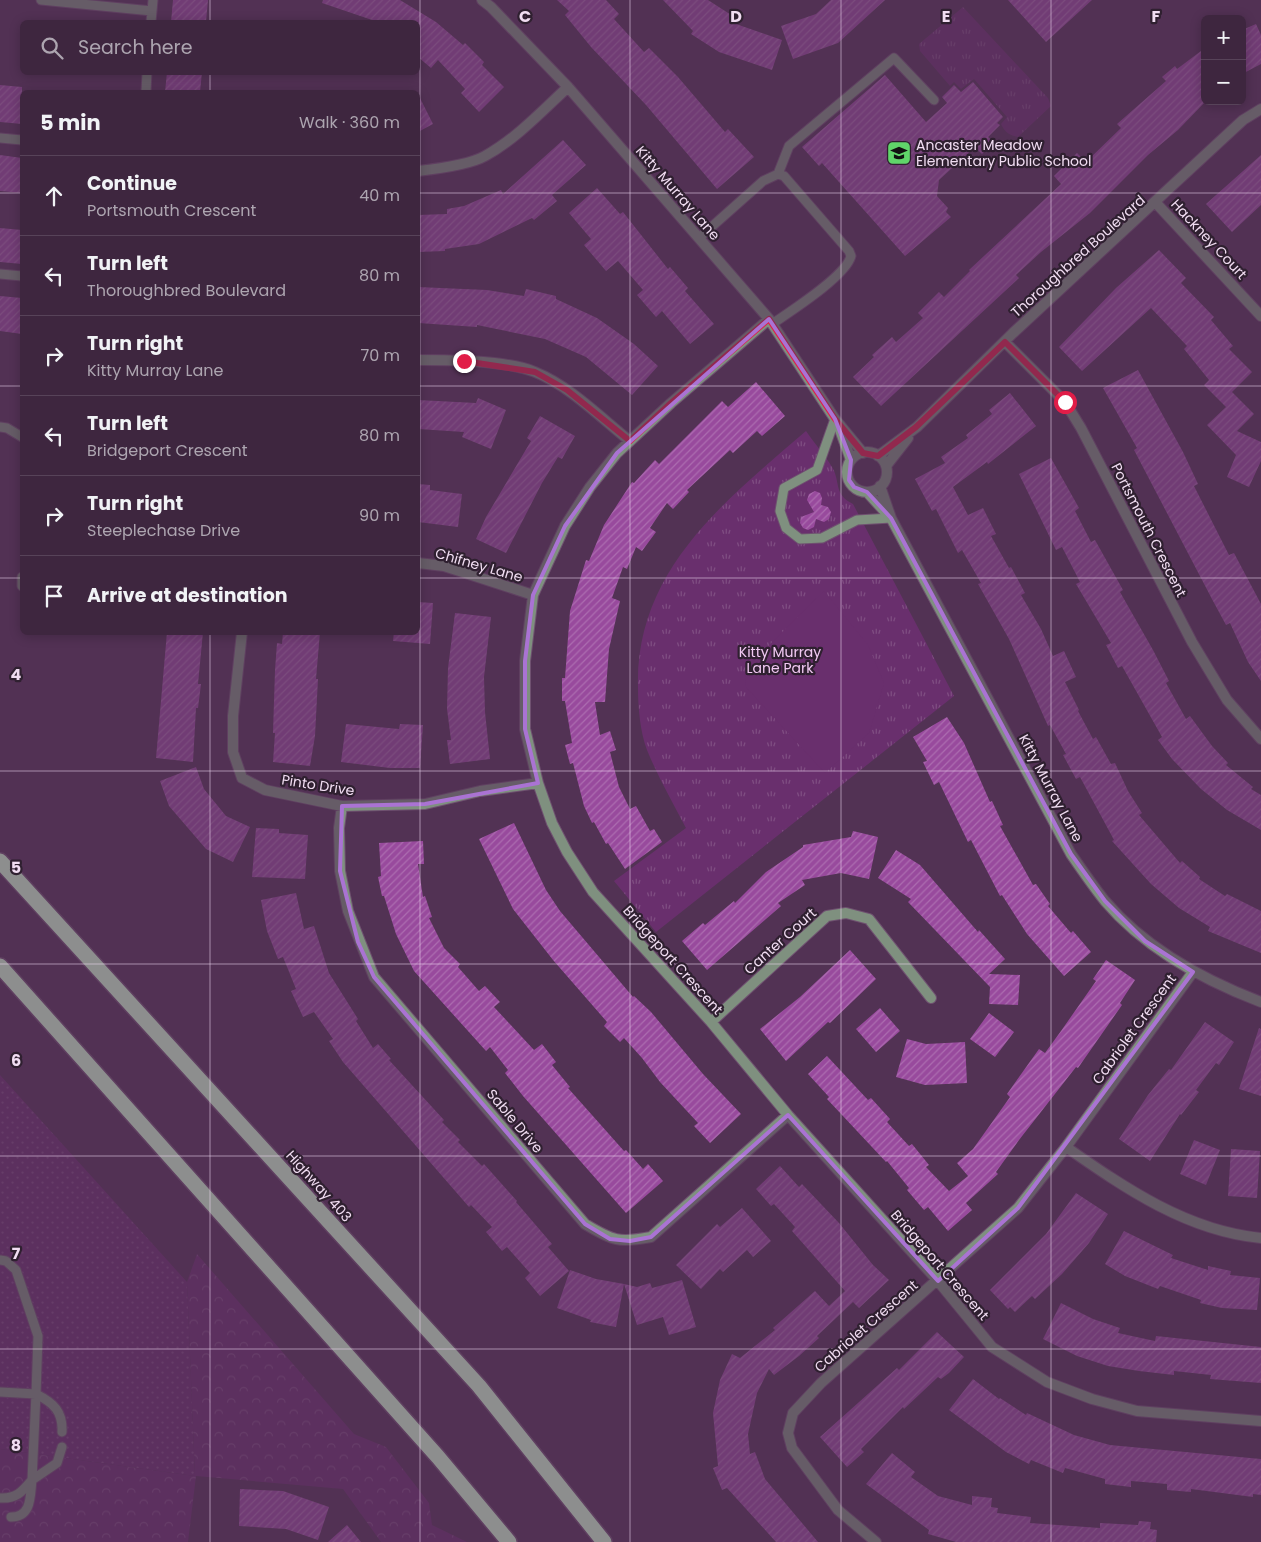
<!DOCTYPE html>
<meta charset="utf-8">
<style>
:root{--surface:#3e263f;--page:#452e46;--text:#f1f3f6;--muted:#ada5b0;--line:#574359}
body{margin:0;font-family:Poppins,sans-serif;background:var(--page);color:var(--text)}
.controls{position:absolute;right:15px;top:15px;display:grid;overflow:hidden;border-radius:8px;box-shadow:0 2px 12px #0003}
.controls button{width:45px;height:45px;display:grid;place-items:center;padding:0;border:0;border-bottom:1px solid var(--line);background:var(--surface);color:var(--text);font:25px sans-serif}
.stop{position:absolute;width:15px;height:15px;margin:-11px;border:4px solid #e11d48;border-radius:50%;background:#fff}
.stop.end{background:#e11d48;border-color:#fff;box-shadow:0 1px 5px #0008}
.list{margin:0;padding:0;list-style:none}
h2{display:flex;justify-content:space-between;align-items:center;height:65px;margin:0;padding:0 20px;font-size:21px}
h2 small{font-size:16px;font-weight:400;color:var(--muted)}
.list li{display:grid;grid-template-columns:32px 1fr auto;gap:15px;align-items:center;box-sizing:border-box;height:80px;padding:0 20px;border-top:1px solid var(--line)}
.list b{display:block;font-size:19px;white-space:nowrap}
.list p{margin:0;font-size:16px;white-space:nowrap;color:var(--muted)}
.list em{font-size:16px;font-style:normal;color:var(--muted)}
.icon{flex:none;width:28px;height:28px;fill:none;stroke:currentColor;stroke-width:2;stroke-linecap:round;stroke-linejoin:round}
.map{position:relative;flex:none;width:1261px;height:1542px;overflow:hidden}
.search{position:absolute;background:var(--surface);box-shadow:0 2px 12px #0003;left:20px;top:20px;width:400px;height:55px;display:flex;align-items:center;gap:12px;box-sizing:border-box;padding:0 18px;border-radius:8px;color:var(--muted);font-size:19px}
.panel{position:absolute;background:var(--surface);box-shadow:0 2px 12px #0003;left:20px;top:90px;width:400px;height:545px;border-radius:8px}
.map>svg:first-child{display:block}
.grass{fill:url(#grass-dots)}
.forest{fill:url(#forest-crowns)}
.park{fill:url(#park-tufts)}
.garden{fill:#692f6d}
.building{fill:url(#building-hatch)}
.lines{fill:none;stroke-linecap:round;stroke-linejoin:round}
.lane-casing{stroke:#6f5170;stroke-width:11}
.street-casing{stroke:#6f5170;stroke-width:12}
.highway-casing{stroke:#6f5170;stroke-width:18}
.lane{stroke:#7f907f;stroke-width:9}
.street{stroke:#7f907f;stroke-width:10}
.highway{stroke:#d5ffd6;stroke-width:15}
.route{stroke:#e11d48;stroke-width:6}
.marked{fill:none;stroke:#aa73d3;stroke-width:4;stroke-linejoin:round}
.grid{fill:none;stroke:#f1ddf2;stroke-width:1;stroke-opacity:0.55}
.labels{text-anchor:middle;stroke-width:4.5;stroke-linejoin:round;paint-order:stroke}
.poi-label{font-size:14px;fill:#f1ddf2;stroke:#2f2030;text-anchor:start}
.street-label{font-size:14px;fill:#f1ddf2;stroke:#2f2030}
.park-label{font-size:14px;fill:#f2c9f3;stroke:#2f2030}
.grid-label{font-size:16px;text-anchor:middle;font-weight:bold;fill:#f1ddf2;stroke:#2f2030;stroke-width:4.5;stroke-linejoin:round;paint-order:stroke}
</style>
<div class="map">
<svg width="1261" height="1542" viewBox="0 0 1261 1542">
<defs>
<pattern id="grass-dots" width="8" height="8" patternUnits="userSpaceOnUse" patternTransform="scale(1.25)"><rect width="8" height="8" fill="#692f6d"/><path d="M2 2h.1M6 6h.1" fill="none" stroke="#7f4d82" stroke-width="1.8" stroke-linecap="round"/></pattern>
<pattern id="forest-crowns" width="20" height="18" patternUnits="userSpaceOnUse" patternTransform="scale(1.25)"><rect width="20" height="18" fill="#692f6d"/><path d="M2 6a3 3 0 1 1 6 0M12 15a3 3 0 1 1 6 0" fill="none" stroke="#7f4d82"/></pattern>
<pattern id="park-tufts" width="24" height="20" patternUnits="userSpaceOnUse" patternTransform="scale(1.25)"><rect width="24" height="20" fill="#692f6d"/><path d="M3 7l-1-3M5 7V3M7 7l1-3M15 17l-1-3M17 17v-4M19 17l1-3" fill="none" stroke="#7f4d82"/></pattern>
<pattern id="building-hatch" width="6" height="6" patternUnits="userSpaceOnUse" patternTransform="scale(1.25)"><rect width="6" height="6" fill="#984a9d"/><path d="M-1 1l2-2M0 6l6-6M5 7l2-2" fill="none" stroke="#ac6cb0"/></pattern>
</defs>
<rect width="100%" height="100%" fill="#523254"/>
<path class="grass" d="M0,1075L187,1282L195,1476L0,1449Z"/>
<path class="forest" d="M197,1254L354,1434L386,1447L429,1503L432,1525L467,1542H381L343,1489L196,1476L188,1542H0V1449L195,1476L187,1282Z"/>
<path class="park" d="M963,7L1048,98L1051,106L1018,137C1010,135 1005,133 1001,124L1007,117L974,79L961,89L954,82L950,86L920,51L919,44Z
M806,431C814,443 825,455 832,467C841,482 833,494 853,504L954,696L656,932L614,881L686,828C673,803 658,777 647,750C640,731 638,707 638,687C635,570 726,500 806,431Z"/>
<path class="garden" d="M824,591L868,645L884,683L869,733L825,773L745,686L746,668Z"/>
<path class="building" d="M173,0H208L206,22H171Z
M323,0H400L436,22L463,45L465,43L484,62L482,65L504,87L479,112L461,93L465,89L438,60L431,68L418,57V22H378L322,3Z
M557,0H606L619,14L614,19L644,52L649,48L678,77L725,132L728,129L754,157L717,189L646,105L591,47L565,15L569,11Z
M663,0H708L739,20L736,24L782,40L772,70L719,52L691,34L693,31Z
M831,0H885L838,43L793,59L781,26L816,14Z
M1008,0H1092L1046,42Z
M1256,24L1261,35V64L1242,74V30Z
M1205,48V102L1178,130L1148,155L1090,213L1041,252L1016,275L1019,278L881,406L853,377L874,357L872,355L892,337L896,342L923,318L918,313L939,292L944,297L970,271L969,270L1061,184L1054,176L1077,153L1086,162L1121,128L1117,124L1166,81L1162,77L1175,66L1177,69Z
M167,72H202L200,92H165Z
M885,75L926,122L947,103L942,97L954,85L961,92L973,82L1003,117L997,123L1000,125L988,137L994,142L982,154L975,147L939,180L937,196L948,208L946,212L951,217L905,256L822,163L819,166L802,147Z
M0,85L22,87V124L0,122Z
M418,94L433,124L418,132Z
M563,140L586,165L552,195L557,201L534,220L532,218L479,244L445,249V251L418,252V215L447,214V209L464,206L501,190L503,194Z
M0,155L22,158V193L0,191Z
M1261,155V205L1232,232L1206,204Z
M597,188L620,214L623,212L668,269L670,267L688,288L685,291L714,324L690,344L662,311L656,317L637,295L643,290L618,261L606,271L584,245L591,239L569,213Z
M0,228L22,230V264L0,262Z
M1159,250L1186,278L1181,283L1214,317L1211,320L1233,346L1229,349L1252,372L1232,392L1254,414L1237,431L1261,442V461L1249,487L1227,477L1236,455L1207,425L1226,407L1204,385L1209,380L1184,349L1187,346L1151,308L1082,371L1059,347L1116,288Z
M418,287L487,290L524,296L526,289L556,296V299L597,318L634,344L658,366L632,395L586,357L545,339L477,325V327L418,323Z
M0,296L22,298V334L0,331Z
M1138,370L1183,452L1198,484L1194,486L1229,555L1234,553L1261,604V681L1248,662L1230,623L1226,625L1213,601L1134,450L1137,448L1103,388Z
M756,382L785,416L762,436L757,431L733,453L730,450L687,490L689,492L673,509L667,503L650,528L656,532L642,551L636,547L627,569L623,567L612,598L620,601L609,649L605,702H595L600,735L610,731L616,750L610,752L619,787L630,809L636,806L650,831L654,829L662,842L625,869L608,843L606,844L594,822L592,823L584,806L573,763L570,764L565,745L572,743L565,701H562V678H565L570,611L586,560L589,561L604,525L632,482L634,483L655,460L659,464L722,401L728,407Z
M1010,393L1036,426L988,464L987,462L953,487L968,515L983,508L996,534L991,536L1009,568L1011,567L1025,593L1021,595L1041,629L1053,656L1064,651L1076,677L1065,682L1079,710L1078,711L1093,739L1096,737L1111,764L1115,763L1128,791L1142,813L1139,815L1180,863L1182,861L1200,877L1199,879L1225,896L1227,894L1261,911V953L1208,931L1210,927L1179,908L1151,884L1112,841L1114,840L1080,777L1076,779L1063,755L1066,754L1050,725L1048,726L1009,639L978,584L981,583L962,550L958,553L936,509L932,511L915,479L945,463L941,457L968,438L966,435L992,414L989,410Z
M478,398L506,410L491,449L462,437L464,432L418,429V400L476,403Z
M540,416L575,436L562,459L558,457L542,483L506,553L476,539L486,517L531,441L527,438Z
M1051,458L1079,508L1075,511L1091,542L1095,540L1123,590L1120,592L1153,650L1169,681L1166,683L1186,719L1190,716L1212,746L1228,763L1226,765L1253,787L1251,789L1261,795V830L1227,810L1201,789L1172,759L1158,740L1162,737L1122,666L1118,668L1106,645L1111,643L1076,584L1080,582L1062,547L1056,550L1019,474Z
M418,484L430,485V490L462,494L458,527L418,522Z
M815,491L820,493L822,498L821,505L828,507L831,512L829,519L824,522L816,519L814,527L808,530L803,528L800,523L801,517L814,512L807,500L809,494Z
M418,602L433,603L430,644L393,641L394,632H418Z
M455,613L491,617L484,677L485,712L490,759L450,764L447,740H451L447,709L448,668Z
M167,632H203L198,684H201L198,708H196L193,762L156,758Z
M283,632H320L316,679H318L315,736L310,766L273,762L275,733H273L275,670L277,643L282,644Z
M947,717L964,743L990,802L992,801L1003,825L1000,826L1033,885L1036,884L1050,904L1048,906L1071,933L1073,931L1091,952L1064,976L1027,934L1002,895L1000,896L971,840L968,842L939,782L934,785L923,762L927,761L913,737Z
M346,724L399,729L400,724L423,725L420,768H390L341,762Z
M196,767L204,789L226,816L250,827L233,862L206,849L169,806L160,781Z
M514,823L546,890L560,911L633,997L634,996L651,1012L703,1074L741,1114L710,1143L694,1126L698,1123L660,1082L642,1058L624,1038L620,1042L604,1026L607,1022L553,960L513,909L479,839Z
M256,828L279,829V833L308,835L305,879L252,877Z
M853,831L878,837L869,879L841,873L802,880L805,885L778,903L781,906L707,970L682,941L703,923L705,925L734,901L735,903L766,872L803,847V845L851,837Z
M423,841L424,864H418L423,897L425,896L432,917L429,918L444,948L460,964L458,967L479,991L485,986L500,1002L494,1007L534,1050L542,1044L556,1062L552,1065L570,1087L568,1088L624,1151L626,1150L643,1169L648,1164L663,1181L626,1213L523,1096L505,1073L508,1070L490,1047L486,1051L414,971L396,934L384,896H382L378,877L381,876L379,843Z
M896,850L920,865L978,932L979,930L1005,959L989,974L1020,975L1018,1005L989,1004L990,987L908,902L911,899L878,878Z
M296,893L304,929L314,926L329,973L358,1019L356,1021L373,1048L378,1044L391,1059L389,1060L444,1120L442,1122L460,1140L458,1142L482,1166L484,1164L517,1201L516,1202L552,1244L548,1247L569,1271L540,1296L525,1278L530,1273L507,1247L502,1251L486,1232L492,1227L471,1205L469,1207L343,1062L329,1041L333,1039L314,1012L303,1017L291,991L296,989L283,957L278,959L267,931L261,900Z
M850,950L876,979L830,1023L828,1022L786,1061L760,1029L800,997Z
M1106,960L1135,980L1120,1003L1122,1005L1078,1068L1076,1067L1019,1140L996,1172L998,1174L966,1203L972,1210L948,1231L928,1207L924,1210L907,1190L909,1188L887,1161L886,1162L827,1099L829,1097L808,1074L827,1056L868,1100L871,1098L890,1119L887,1122L909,1146L912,1144L929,1165L926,1167L949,1191L968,1176L957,1163L973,1149L993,1121L1010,1097L1007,1094L1039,1049L1045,1053L1061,1031L1096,981L1093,979Z
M880,1008L900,1031L876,1052L856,1029Z
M989,1013L1014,1032L995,1057L970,1039Z
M1205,1022L1234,1042L1219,1065L1216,1063L1196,1090L1199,1092L1181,1115L1180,1114L1150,1161L1119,1139L1148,1095L1169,1069L1171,1070Z
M1259,1028L1261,1029V1096L1239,1089Z
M907,1039L926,1044L965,1042L967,1083L925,1085L896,1077Z
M1194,1140L1220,1150L1206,1185L1180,1174Z
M1231,1149L1260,1151L1257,1198L1228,1196Z
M780,1166L799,1187L802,1184L839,1223L873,1265L889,1280L859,1308L853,1302L817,1336L819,1338L799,1356L774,1375L769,1369L757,1393L748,1434L750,1454L755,1452L765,1479L818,1542H776L727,1488L722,1490L713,1468L718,1466L713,1413L720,1380L732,1354L740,1358L775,1330L773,1328L815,1291L829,1306L845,1291L792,1231L795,1227L774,1204L771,1206L756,1189Z
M1076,1193L1108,1214L1089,1243L1062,1274L1035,1299L1032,1296L1015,1312L1010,1307L1008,1309L990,1290L1046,1234Z
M742,1208L771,1241L753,1257L747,1250L723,1272L720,1269L701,1289L676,1265L717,1224L720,1227Z
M1124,1231L1173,1255L1171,1258L1208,1270V1266L1231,1271L1230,1275L1260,1278L1257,1310L1222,1308L1200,1303L1201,1300L1160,1286L1158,1289L1125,1276L1105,1264Z
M570,1270L596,1279L624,1284L616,1327L590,1322L591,1320L557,1308Z
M682,1280L696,1327L669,1335L663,1317L637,1325L624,1284L637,1287L650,1283L652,1288Z
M1061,1303L1093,1319L1120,1328L1118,1333L1155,1341L1156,1336L1261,1347V1383L1210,1379L1211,1375L1174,1371V1375L1139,1371L1108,1366L1077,1356L1043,1339Z
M937,1332L964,1357L949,1373L941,1379L938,1377L904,1409L903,1407L861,1449L864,1452L847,1467L820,1437L897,1368L899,1370Z
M973,1379L999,1399L1000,1398L1026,1415L1027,1413L1074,1435L1110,1445L1261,1459V1495L1253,1494V1497L1191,1489V1492L1167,1490V1484L1131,1481V1487L1105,1484V1479L1065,1468L1063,1473L1031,1460L1029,1464L1006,1452L949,1410Z
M892,1453L915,1472L911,1477L938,1496L972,1505V1496L992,1498L991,1507L998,1508L997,1513L1031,1517L1030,1523L1100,1528V1523L1138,1525L1139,1521L1151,1522L1150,1529L1157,1530L1156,1542H956L928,1534L929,1530L866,1484Z
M240,1489L283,1491L329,1507L318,1540L286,1529L239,1526Z
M347,1525L361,1542H328Z"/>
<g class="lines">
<defs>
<path id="lane" d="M41,0L152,11
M151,22L153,0
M146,92L147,72
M0,138L22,140
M778,174L789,146L894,58L934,100
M699,238L763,181L778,174L784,176L849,251L851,256C846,276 791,311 772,324
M0,274L22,276
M835,419L817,470L784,488L780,511L786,528L800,539L822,538L857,520L891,518
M0,427L7,428L22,437
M22,577V586
M0,1260L6,1261L16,1270L38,1336L36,1394C54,1403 63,1412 62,1432
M0,1392L36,1394L32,1480C22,1492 16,1499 0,1498
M11,1517C32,1517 30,1496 32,1480L57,1463L62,1447"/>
<path id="street" d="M482,0L491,7L568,87L769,319L835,419L863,453
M418,171C436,169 469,165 485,156C516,139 542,111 568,87
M1156,203L1261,316
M769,319L671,403L617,453L590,487L565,526L533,595L525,661V729L538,783L552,823L567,852L593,892L711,1022L788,1115L938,1281L992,1347L1047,1382L1092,1399L1137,1411L1261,1421
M1005,342L1065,402L1081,428L1192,642L1227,700L1261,739
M418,360C449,360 506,360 535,372C570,386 601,418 630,441
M839,427L851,460
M847 472a20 20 0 1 1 40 0a20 20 0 1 1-40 0Z
M878,456L917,427L1013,333L1243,120L1261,109
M886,466L908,438
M880,486L891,518L1071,854C1082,870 1093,886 1105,901C1146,949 1203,980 1261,1002
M867,492L889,516
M418,563L444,566L533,595
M242,632L233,716V752L242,778L265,790L342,806L425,804L480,791L538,783
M342,806L339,828L340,871L348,911L374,977L585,1224C613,1241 619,1243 651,1237L788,1115
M711,1022L827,916L846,913L869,919L931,998
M1066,1147C1125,1188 1187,1231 1261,1238
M876,1542L838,1510L792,1448L788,1433L793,1413L821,1383L1018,1208L1066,1147L1193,972"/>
<path id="highway" d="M0,861L479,1386L604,1542
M0,966L438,1457L509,1542"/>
</defs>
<use href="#lane" class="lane-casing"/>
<use href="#street" class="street-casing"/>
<use href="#highway" class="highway-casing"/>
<use href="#lane" class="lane"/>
<use href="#street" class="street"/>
<use href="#highway" class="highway"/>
</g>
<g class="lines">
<path class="route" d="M464,361L535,372L567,390L630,441L671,403L769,319L835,419L863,453L878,456L916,427L1005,342L1065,402"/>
</g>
<path d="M0 0H1261V1542H0ZM769,319L835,419L851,460L849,480L854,487L867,492L891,518L1071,854L1105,901L1145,941L1193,972L1018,1208L938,1281L788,1115L651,1237L630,1241L610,1239L585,1224L374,977L358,942L340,871L342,806L425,804L538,783L525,729V661L533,595L565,526L617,453Z" fill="#523254" fill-opacity=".55" fill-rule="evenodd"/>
<path class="marked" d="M769,319L835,419L851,460L849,480L854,487L867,492L891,518L1071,854L1105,901L1145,941L1193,972L1018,1208L938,1281L788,1115L651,1237L630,1241L610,1239L585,1224L374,977L358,942L340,871L342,806L425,804L538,783L525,729V661L533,595L565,526L617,453Z"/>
<path class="grid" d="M210,0V22M420,0V1542M630,0V1542M841,0V1542M1051,0V1542M210,72V92M0,193H22M418,193H1261M0,386H22M418,386H1261M0,578H22M418,578H1261M210,632V1542M0,771H1261M0,964H1261M0,1156H1261M0,1349H1261"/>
<defs>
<symbol id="school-square" viewBox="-11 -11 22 22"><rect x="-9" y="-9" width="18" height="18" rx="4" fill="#60d56a" stroke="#2f2030"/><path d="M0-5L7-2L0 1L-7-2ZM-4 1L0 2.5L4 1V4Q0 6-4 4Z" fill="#111"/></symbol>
</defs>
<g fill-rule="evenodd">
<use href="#school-square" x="885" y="139" width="28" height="28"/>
</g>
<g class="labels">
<g class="poi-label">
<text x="916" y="150">Ancaster Meadow<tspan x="916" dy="16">Elementary Public School</tspan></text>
</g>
<g class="street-label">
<text transform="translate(678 193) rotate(49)" y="5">Kitty Murray Lane</text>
<text transform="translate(1209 239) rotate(47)" y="5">Hackney Court</text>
<text transform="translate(1078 256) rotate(-42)" y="5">Thoroughbred Boulevard</text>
<text transform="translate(1149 530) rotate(63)" y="5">Portsmouth Crescent</text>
<text transform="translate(479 565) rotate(16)" y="5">Chifney Lane</text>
<text transform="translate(318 785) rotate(9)" y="5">Pinto Drive</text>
<text transform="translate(1051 788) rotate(62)" y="5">Kitty Murray Lane</text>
<text transform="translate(780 941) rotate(-42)" y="5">Canter Court</text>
<text transform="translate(673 960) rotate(48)" y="5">Bridgeport Crescent</text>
<text transform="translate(1134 1029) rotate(-54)" y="5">Cabriolet Crescent</text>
<text transform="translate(515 1121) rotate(50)" y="5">Sable Drive</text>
<text transform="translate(319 1186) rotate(48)" y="5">Highway 403</text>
<text transform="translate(940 1265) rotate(49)" y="5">Bridgeport Crescent</text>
<text transform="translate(866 1326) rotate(-41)" y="5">Cabriolet Crescent</text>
</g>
<g class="park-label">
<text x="780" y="657">Kitty Murray<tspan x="780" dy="16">Lane Park</tspan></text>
</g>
</g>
<g class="grid-label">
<text x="525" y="22">C</text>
<text x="736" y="22">D</text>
<text x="946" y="22">E</text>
<text x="1156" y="22">F</text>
<text x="16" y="680">4</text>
<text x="16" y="873">5</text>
<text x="16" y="1066">6</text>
<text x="16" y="1259">7</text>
<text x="16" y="1451">8</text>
</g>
</svg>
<div class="controls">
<button>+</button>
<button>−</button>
</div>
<div class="stop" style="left:1065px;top:402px"></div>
<div class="stop end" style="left:464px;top:361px"></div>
<div class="search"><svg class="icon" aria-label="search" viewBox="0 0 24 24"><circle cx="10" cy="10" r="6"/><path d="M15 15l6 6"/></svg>Search here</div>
<section class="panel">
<h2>5 min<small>Walk · 360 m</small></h2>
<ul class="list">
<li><svg class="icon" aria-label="ahead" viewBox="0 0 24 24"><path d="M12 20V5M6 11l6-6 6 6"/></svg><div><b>Continue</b><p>Portsmouth Crescent</p></div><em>40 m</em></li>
<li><svg class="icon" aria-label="left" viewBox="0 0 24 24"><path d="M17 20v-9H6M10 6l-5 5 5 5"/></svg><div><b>Turn left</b><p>Thoroughbred Boulevard</p></div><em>80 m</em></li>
<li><svg class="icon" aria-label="right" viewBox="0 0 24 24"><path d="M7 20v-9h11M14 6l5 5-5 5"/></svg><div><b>Turn right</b><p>Kitty Murray Lane</p></div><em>70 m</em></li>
<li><svg class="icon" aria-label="left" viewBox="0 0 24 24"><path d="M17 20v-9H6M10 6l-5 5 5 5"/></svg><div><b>Turn left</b><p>Bridgeport Crescent</p></div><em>80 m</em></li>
<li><svg class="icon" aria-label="right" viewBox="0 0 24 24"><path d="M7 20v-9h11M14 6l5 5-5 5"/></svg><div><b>Turn right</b><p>Steeplechase Drive</p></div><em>90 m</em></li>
<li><svg class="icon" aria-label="arrive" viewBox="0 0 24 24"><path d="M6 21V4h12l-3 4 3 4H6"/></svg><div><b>Arrive at destination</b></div></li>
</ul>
</section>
</div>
